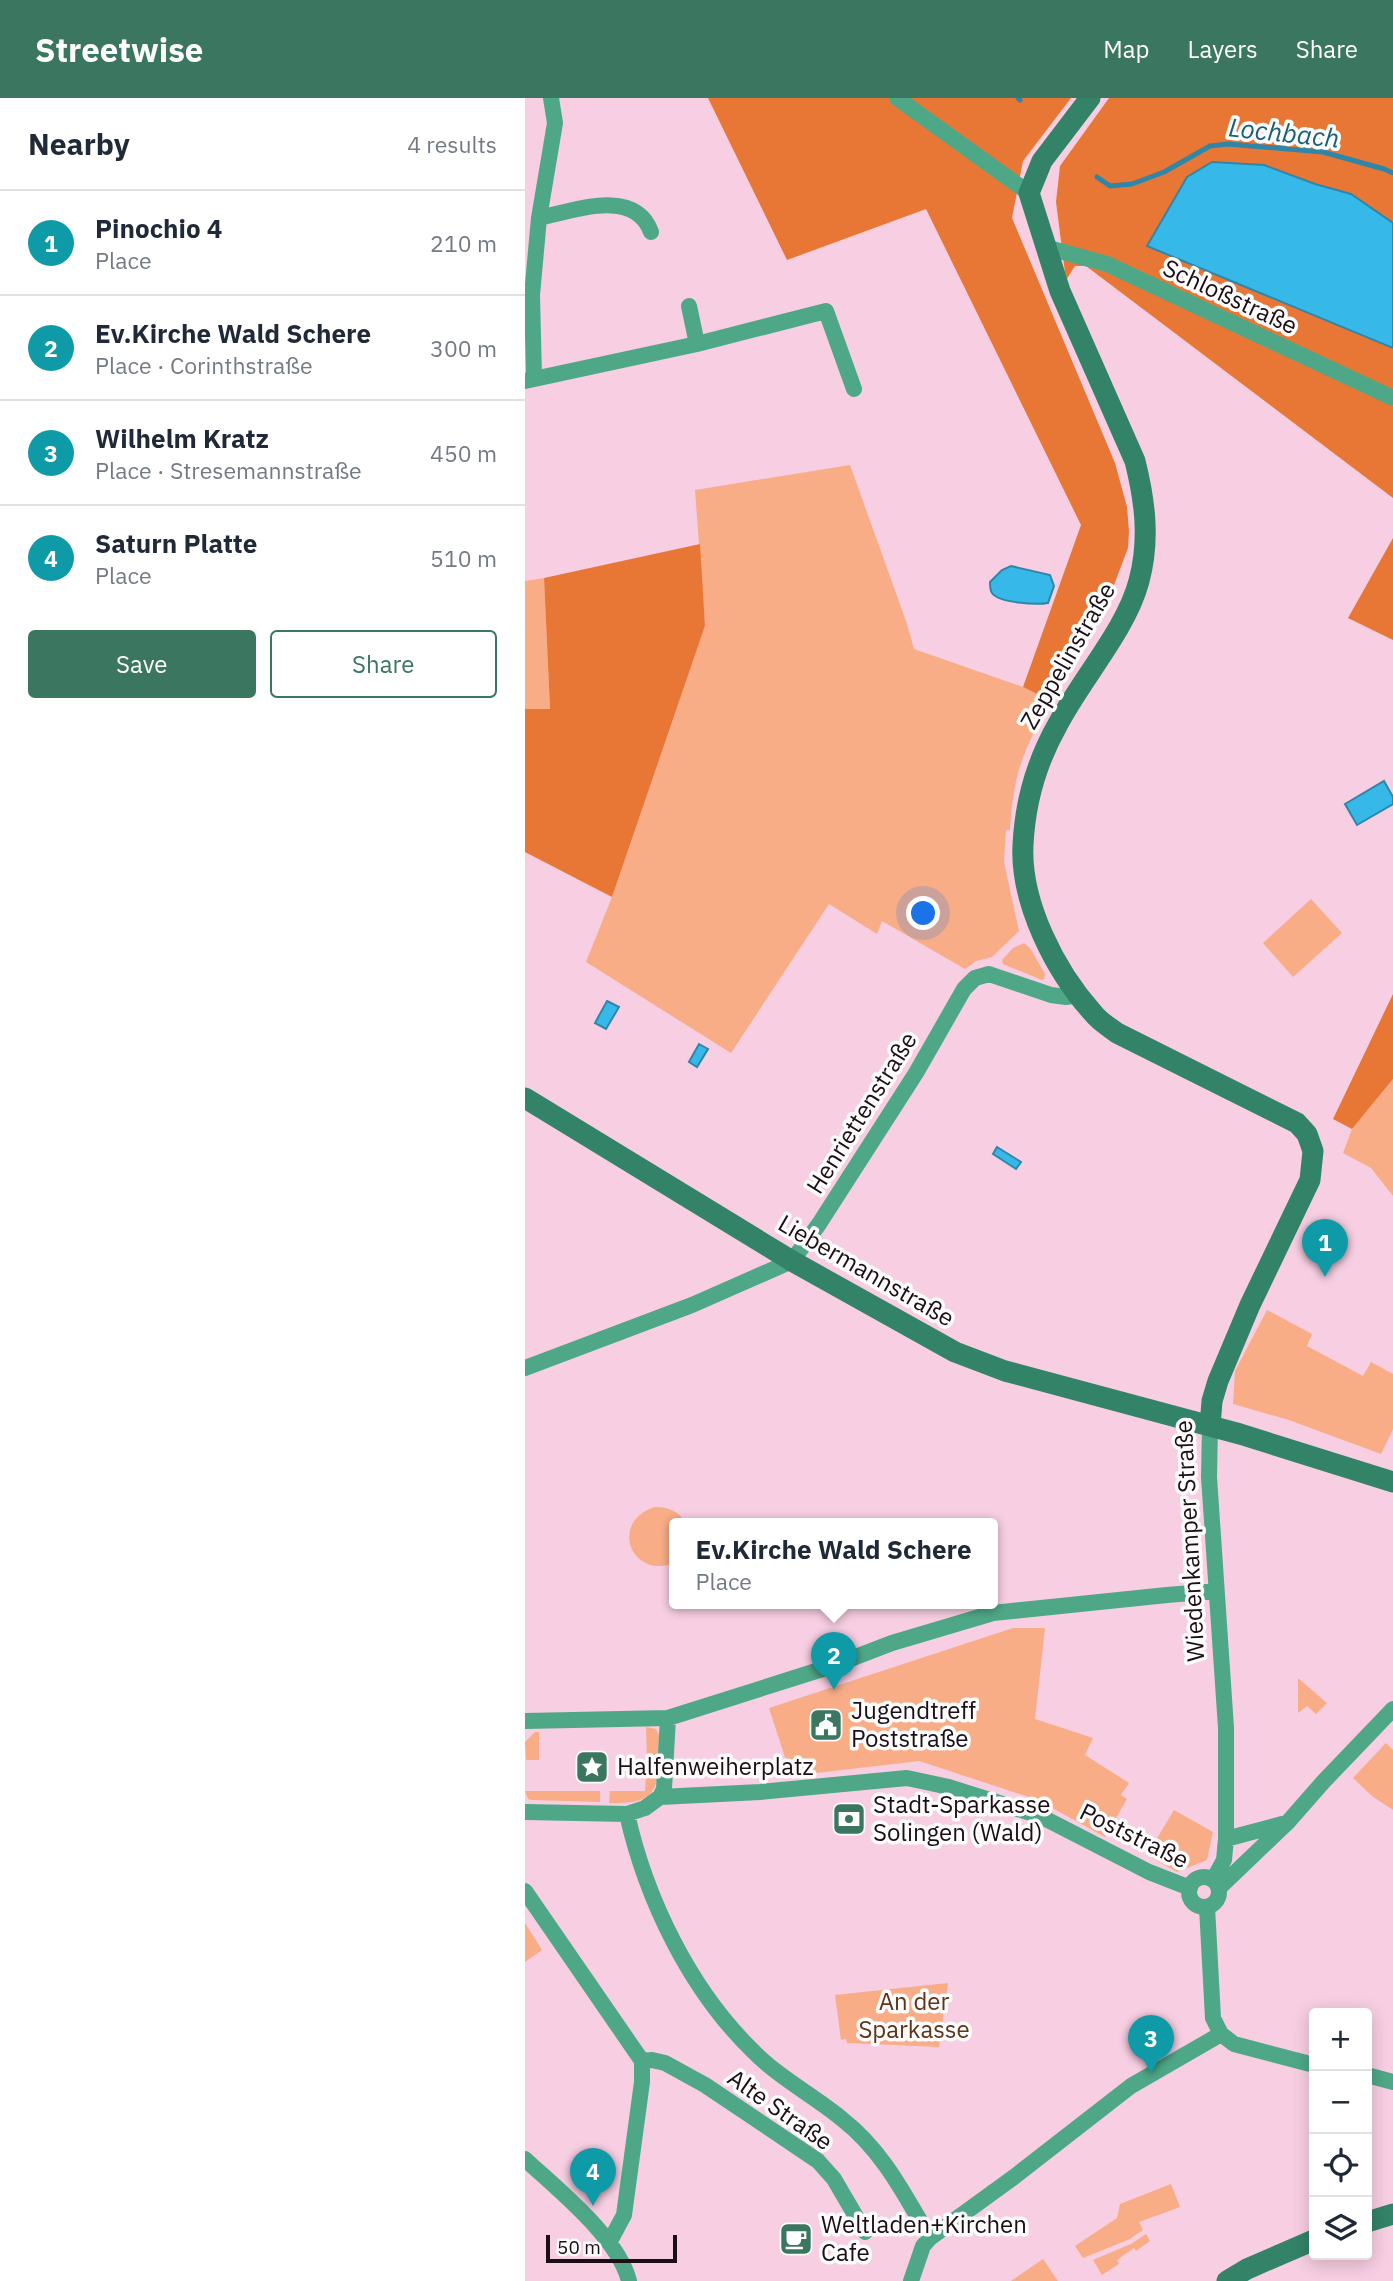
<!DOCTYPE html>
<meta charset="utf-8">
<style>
:root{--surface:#fff;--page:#f2f2f3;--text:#1f2937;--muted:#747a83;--line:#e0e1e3;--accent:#3a7660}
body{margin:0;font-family:"IBM Plex Sans",sans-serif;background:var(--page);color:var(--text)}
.controls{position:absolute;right:21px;bottom:21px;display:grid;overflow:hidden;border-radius:7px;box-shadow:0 4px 18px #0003}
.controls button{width:63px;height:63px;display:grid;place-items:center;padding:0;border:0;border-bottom:2px solid var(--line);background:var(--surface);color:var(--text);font:35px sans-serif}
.scale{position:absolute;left:21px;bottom:18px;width:131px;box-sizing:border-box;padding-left:7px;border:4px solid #1c0e15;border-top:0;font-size:19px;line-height:24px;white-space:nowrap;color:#1c0e15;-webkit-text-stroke:5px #fcfcfc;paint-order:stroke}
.you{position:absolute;left:399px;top:816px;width:24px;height:24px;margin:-18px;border:5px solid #fff;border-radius:50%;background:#1a73e8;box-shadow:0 0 0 10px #1a73e833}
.badge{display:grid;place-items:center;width:46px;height:46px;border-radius:50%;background:var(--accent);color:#fff;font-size:23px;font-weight:700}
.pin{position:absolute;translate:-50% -58px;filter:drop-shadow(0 2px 4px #0008)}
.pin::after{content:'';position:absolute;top:37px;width:24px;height:21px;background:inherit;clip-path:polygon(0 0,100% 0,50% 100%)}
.popup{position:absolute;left:144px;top:1420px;width:329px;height:91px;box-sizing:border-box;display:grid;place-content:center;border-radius:7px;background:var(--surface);filter:drop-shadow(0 2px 5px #0005);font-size:23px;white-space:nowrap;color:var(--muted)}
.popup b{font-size:26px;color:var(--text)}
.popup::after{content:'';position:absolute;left:50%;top:100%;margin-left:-14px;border:14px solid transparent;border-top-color:var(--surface)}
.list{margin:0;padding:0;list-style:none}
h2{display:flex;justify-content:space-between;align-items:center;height:91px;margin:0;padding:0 28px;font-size:30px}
h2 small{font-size:23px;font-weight:400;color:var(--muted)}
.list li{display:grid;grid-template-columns:46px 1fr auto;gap:21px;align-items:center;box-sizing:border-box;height:105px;padding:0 28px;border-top:2px solid var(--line)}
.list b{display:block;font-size:26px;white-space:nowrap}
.list p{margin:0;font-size:23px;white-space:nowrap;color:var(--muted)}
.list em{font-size:23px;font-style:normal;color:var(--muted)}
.actions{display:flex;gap:14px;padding:21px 28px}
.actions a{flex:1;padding:16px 0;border:2px solid var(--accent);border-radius:7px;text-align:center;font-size:24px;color:var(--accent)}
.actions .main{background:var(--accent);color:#fff}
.icon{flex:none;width:38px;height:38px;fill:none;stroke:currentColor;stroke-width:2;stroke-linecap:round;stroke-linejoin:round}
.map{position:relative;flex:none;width:868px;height:2183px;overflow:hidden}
header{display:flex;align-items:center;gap:42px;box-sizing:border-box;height:98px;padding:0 35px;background:var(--accent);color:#fff}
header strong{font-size:33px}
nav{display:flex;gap:38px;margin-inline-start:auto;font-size:24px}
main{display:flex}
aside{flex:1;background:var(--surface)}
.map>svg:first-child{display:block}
.green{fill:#f8ad87}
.forest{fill:#e87735}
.water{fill:#36b9e8;stroke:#2e86a9;stroke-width:2}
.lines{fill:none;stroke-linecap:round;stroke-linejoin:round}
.stream{stroke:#2e86a9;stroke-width:5}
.street{stroke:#4ea888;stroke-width:16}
.secondary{stroke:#328368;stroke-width:21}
.labels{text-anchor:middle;stroke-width:7;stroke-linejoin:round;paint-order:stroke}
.street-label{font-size:24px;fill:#1c0e15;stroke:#fcfcfc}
.poi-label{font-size:24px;fill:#1c0e15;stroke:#fcfcfc;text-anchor:start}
.park-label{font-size:24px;fill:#603219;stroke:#fcfcfc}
.water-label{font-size:26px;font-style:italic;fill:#1b5e77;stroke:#fcfcfc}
</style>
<header>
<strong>Streetwise</strong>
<nav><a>Map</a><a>Layers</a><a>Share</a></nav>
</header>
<main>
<aside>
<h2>Nearby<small>4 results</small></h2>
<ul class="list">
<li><span class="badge" style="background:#0f9aa8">1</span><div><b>Pinochio 4</b><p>Place</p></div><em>210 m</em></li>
<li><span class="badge" style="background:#0f9aa8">2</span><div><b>Ev.Kirche Wald Schere</b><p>Place · Corinthstraße</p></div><em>300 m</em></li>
<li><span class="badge" style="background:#0f9aa8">3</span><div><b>Wilhelm Kratz</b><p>Place · Stresemannstraße</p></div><em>450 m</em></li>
<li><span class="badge" style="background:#0f9aa8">4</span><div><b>Saturn Platte</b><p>Place</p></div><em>510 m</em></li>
</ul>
<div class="actions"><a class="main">Save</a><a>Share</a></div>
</aside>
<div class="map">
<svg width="868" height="2183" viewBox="0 0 868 2183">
<rect width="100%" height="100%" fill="#f7cee2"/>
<path class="green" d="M325,367L382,526L389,551L498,589L526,603C499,651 488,675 485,732H481L479,764L494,833L467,859L451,863L440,871L357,823L352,836L304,806L206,955L61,864L87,799L180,528L170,392Z
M19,480L25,612L0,611V483Z
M786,801L817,835L768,879L738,845Z
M499,845L505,850L520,876L519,881L517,882L478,866L477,862L488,850Z
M868,981V1098L846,1070L818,1055L827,1031Z
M742,1212L787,1236L782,1248L838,1278L846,1264L868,1276V1331L856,1356L764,1322L708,1306L710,1273Z
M130,1409C144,1409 154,1413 161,1426H150V1465C105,1482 84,1423 130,1409Z
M488,1530H520L510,1621L568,1640L560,1657L604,1685L596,1697L602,1701L580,1739L513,1702L394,1663L266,1678L244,1610Z
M773,1580L802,1605L791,1616L782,1608L773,1615Z
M121,1629L131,1631L134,1637L133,1662H122Z
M10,1634H14V1662H1L0,1644Z
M861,1645L868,1652V1712L847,1698L828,1680Z
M121,1677H133C129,1705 109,1705 84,1705L85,1693H120Z
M0,1693H75V1704L7,1702L3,1701Z
M649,1712L688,1734L682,1762L652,1774L622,1757Z
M0,1825L17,1852L0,1864Z
M423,1885L414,1949L322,1945L321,1941L316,1942L310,1897Z
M646,2086L655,2109L614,2124L618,2132L605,2141L558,2160L550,2148L592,2120L595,2106Z
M621,2136L625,2143L611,2153L609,2150L592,2162L594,2166L577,2177L568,2162L606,2146Z
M518,2161L533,2183H486Z"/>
<path class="forest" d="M183,0H546L498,63L487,120L590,365L602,409L604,433L603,450L581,508L526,603L498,589L556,427L401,111L262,162Z
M584,0H868V125L825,96L790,86L739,67L687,64L623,148L868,250V400L561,168H550L541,182L531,104L535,68Z
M868,440V542L823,520Z
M175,446L180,528L87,799L0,754V611H25L19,480Z
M868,896V981L827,1031L808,1021Z"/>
<path class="water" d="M687,64L739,67L790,86L826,96L868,125V250L622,148L662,79Z
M486,468L525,477L529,488L523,505C512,507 474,505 467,495C465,492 465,489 465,484L477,472Z
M859,683L868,699V706L832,727L820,706Z
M82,903L94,909L81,931L70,925Z
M174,946L183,951L172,969L164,964Z
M472,1049L496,1064L491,1071L468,1056Z"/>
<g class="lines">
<path class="stream" d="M493,0L495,2
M572,79L585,88L607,86L639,74L685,48L703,46L798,54L859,71L868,75"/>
<path class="street" d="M372,0L504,95
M14,120C48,113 110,89 126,134
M520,149L582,166L868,300
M164,208L172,246
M9,280L7,197L14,120L30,25L26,0
M0,283L172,246L301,213L329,291
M0,1270L167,1207L267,1163L294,1126L391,975L439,891L450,880L464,876L526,897L541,899L553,897
M685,1328L684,1379L701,1630V1741L699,1762L688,1782
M0,1623L143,1620L307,1568L367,1545L468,1515L642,1497L691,1493
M135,1699L139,1691L143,1620
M0,1714L102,1716L120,1710L135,1699L235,1694L382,1680L424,1689L515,1718L624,1774L665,1790
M102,1716C121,1801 165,1892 228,1953C253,1979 289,1998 317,2021C358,2053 379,2096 405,2140
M701,1741L757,1726
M664 1794a15 15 0 1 1 30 0a15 15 0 1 1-30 0Z
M694,1790L763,1724L799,1683L868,1611
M0,1793L117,1963V1984L99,2117L84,2145
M682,1809L688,1920L696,1936L709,1946L789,1967
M117,1963L127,1962L140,1965L180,1987L293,2063L309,2081L340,2134
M842,1977L868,1984
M0,2061C33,2092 93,2139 104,2183
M386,2183L398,2148L405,2140L489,2079L606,1988L696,1936"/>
<path class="secondary" d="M565,0L517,63L504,95L535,193L610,363C620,403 625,442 614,483C601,532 557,580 533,626C512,663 500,704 498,747C495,804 530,873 568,915C574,923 584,929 592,935L772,1025L782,1036L788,1053L785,1082L725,1207L693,1283L687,1303L685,1328
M0,1000L267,1163L430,1254L480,1273L715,1336L868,1384
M842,2124L868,2116
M702,2183L722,2171L789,2142"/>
</g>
<defs>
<symbol id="civic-square" viewBox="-11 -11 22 22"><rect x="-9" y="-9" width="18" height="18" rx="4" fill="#3a7660" stroke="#fcfcfc"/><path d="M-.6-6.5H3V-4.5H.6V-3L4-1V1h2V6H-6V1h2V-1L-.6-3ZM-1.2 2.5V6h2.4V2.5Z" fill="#fff"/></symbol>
<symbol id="sight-square" viewBox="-11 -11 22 22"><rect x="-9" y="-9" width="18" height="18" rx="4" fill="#3a7660" stroke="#fcfcfc"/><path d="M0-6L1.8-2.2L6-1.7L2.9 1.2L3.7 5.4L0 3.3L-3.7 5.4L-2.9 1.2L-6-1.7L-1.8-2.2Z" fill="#fff"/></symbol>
<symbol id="bank-square" viewBox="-11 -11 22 22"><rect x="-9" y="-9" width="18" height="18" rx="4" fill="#3a7660" stroke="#fcfcfc"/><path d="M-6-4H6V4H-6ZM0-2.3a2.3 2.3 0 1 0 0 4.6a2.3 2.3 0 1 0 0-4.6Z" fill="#fff"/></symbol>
<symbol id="cafe-square" viewBox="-11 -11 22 22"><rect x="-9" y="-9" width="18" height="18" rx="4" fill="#3a7660" stroke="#fcfcfc"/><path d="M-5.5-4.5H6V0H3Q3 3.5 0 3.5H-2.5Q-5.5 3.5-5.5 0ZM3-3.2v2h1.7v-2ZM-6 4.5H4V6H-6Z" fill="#fff"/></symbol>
</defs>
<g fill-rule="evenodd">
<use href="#civic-square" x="282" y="1608" width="38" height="38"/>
<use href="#sight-square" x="48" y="1650" width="38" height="38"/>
<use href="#bank-square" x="305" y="1702" width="38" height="38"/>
<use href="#cafe-square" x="252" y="2122" width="38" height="38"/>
</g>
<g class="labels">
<g class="street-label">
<text transform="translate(705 199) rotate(25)" y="8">Schloßstraße</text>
<text transform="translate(543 558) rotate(-60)" y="8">Zeppelinstraße</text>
<text transform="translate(337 1015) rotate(-58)" y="8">Henriettenstraße</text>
<text transform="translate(341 1173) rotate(30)" y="8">Liebermannstraße</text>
<text transform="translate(665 1443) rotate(-93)" y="8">Wiedenkamper Straße</text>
<text transform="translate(609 1738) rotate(26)" y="8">Poststraße</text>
<text transform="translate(255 2012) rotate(35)" y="8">Alte Straße</text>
</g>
<g class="poi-label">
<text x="326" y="1621">Jugendtreff<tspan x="326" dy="28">Poststraße</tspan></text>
<text x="92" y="1677">Halfenweiherplatz</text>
<text x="348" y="1715">Stadt-Sparkasse<tspan x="348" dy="28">Solingen (Wald)</tspan></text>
<text x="296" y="2135">Weltladen+Kirchen<tspan x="296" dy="28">Cafe</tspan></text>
</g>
<g class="park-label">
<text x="389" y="1912">An der<tspan x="389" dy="28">Sparkasse</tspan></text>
</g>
<g class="water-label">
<text transform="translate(759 35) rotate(6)" y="9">Lochbach</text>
</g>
</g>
</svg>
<div class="controls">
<button>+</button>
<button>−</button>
<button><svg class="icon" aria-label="locate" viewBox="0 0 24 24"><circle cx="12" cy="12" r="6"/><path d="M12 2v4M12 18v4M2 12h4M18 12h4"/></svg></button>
<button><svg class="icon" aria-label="layers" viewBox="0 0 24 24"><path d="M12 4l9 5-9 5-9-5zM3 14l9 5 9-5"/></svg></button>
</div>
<div class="scale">50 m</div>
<div class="you"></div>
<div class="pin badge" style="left:800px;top:1179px;background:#0f9aa8">1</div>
<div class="pin badge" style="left:309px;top:1592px;background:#0f9aa8">2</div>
<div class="popup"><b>Ev.Kirche Wald Schere</b>Place</div>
<div class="pin badge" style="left:626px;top:1975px;background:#0f9aa8">3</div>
<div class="pin badge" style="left:68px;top:2108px;background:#0f9aa8">4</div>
</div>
</main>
